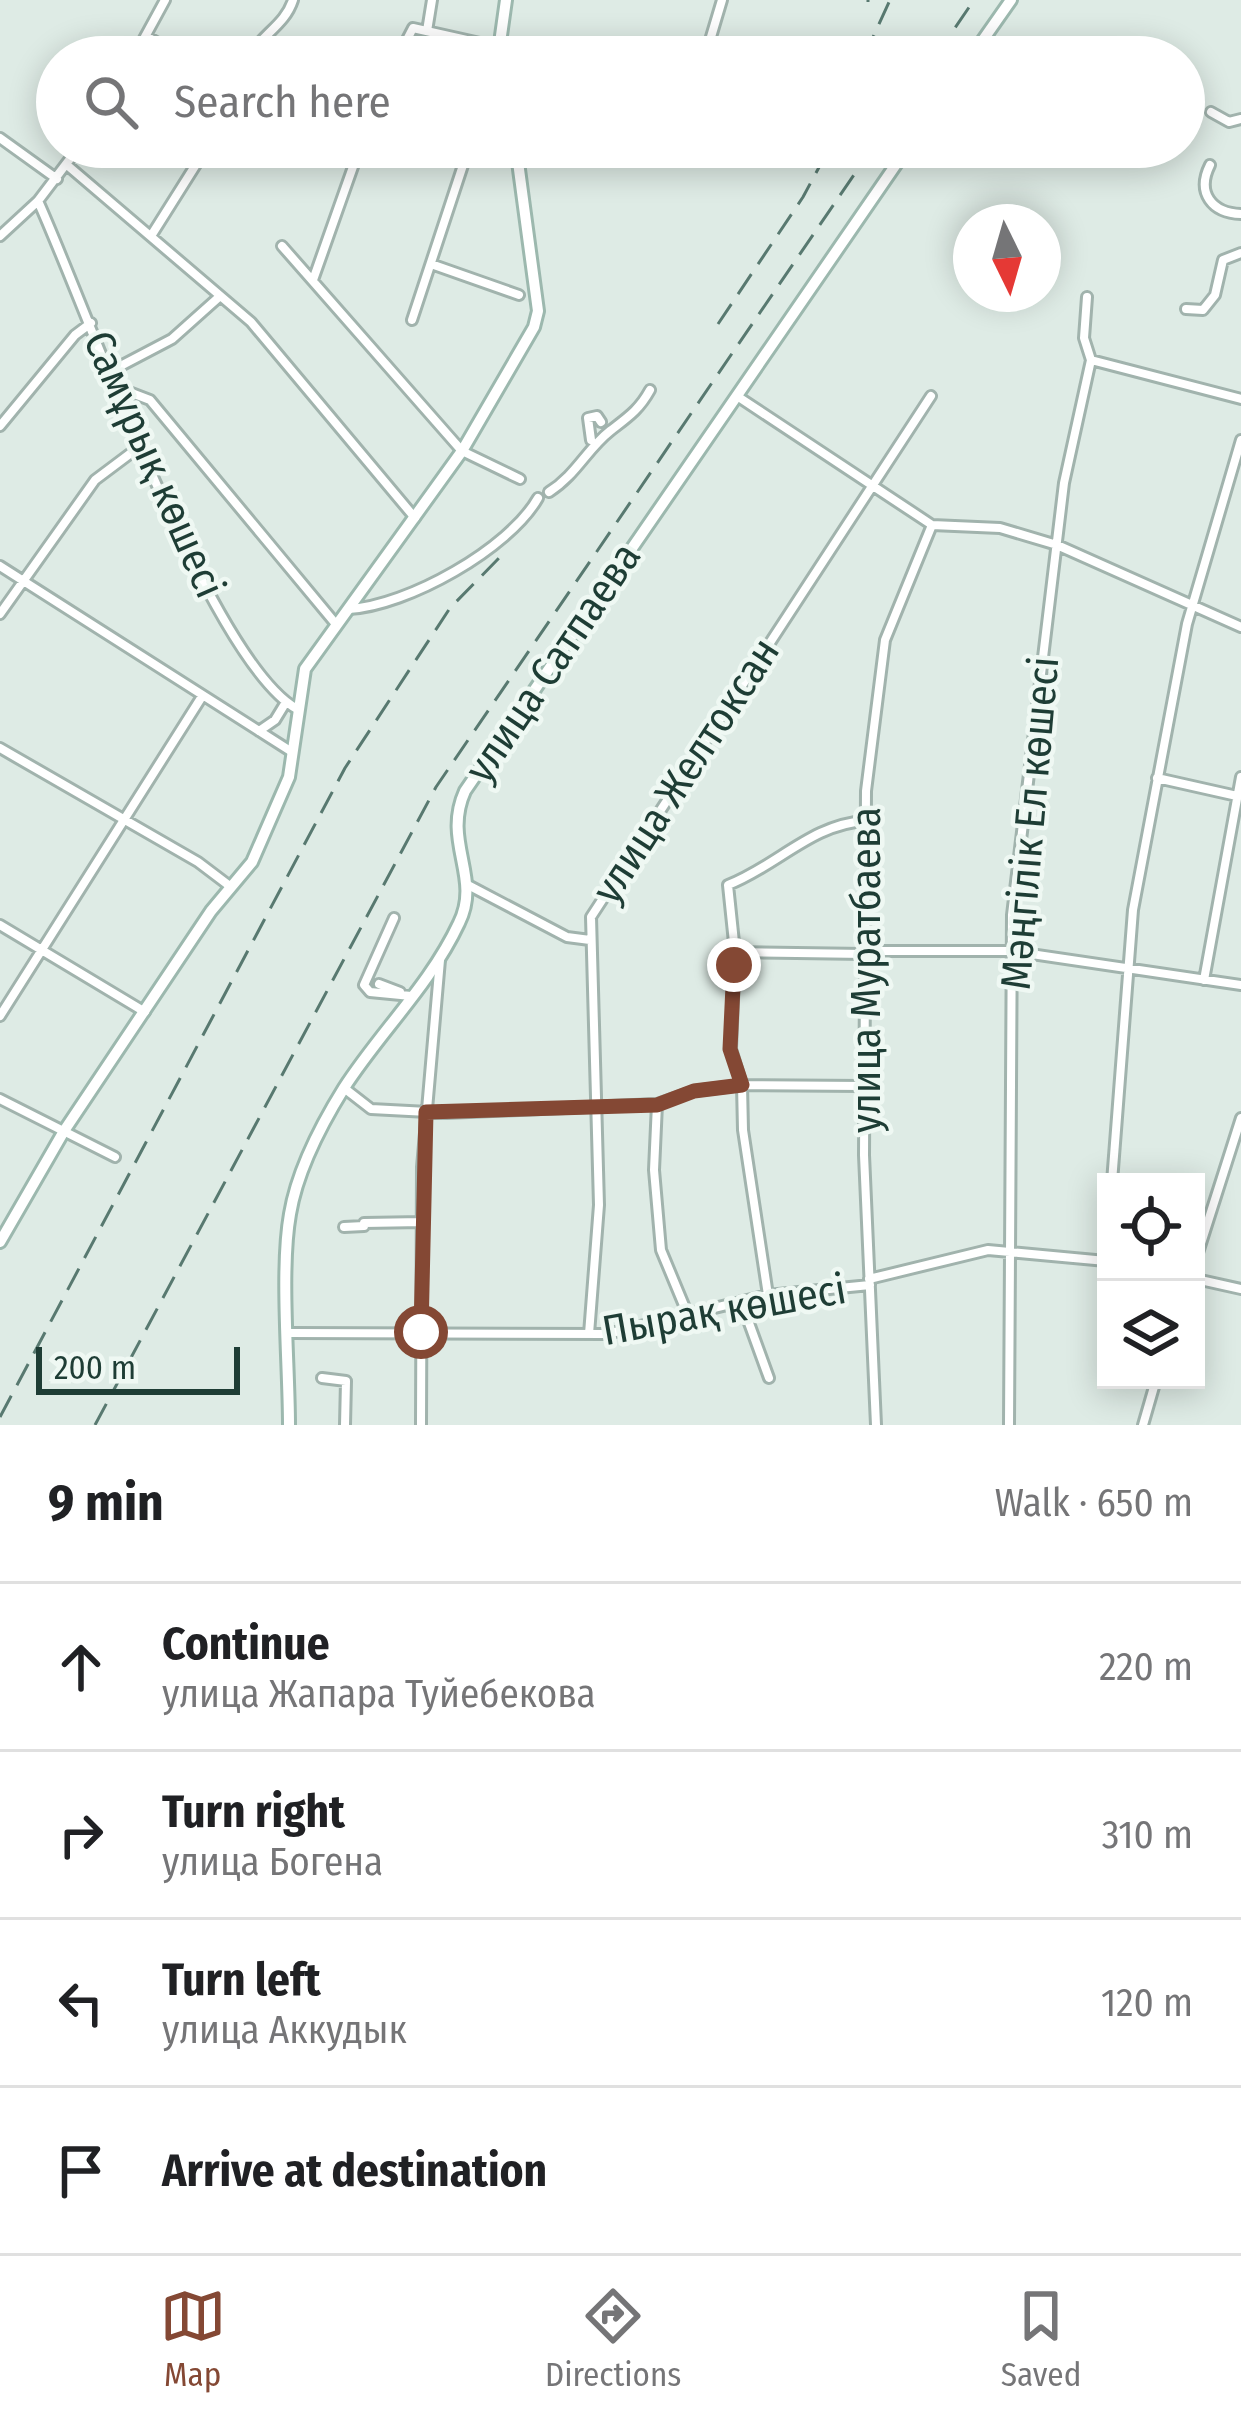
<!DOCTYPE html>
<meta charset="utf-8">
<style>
:root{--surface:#fff;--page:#f6f6f6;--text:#202124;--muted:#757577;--line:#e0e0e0;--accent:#844834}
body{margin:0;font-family:"Fira Sans Condensed",sans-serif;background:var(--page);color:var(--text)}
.controls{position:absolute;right:36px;bottom:36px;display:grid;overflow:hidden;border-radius:0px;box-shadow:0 6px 30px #0003}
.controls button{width:108px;height:108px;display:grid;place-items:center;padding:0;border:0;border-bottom:3px solid var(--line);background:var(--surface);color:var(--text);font:60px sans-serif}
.compass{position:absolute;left:953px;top:204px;width:108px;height:108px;border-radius:50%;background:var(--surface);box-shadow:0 6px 30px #0003;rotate:175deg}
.scale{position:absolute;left:36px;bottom:30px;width:204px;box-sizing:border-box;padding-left:12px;border:6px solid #1e3d35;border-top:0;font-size:33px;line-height:42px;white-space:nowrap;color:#1e3d35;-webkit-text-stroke:9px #eff8f3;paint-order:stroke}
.stop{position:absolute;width:36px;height:36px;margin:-27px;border:9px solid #844834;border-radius:50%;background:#fff}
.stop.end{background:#844834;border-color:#fff;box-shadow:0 3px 12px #0008}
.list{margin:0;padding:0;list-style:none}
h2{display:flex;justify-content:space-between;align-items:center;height:156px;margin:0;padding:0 48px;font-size:51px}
h2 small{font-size:39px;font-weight:400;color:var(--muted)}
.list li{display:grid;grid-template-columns:78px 1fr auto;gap:36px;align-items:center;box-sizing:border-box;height:168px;padding:0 48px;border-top:3px solid var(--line)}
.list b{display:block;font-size:45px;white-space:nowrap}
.list p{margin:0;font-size:39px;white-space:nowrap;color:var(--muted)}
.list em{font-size:39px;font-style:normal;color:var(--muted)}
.icon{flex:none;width:66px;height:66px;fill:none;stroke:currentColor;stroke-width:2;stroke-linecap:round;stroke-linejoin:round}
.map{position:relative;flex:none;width:1241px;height:1425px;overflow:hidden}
.search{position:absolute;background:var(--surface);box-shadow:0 6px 30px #0003;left:36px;right:36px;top:36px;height:132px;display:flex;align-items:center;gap:30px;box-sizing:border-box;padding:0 42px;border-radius:66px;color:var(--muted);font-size:45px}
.sheet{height:828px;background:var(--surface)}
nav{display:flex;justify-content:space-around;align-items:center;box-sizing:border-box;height:168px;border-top:3px solid var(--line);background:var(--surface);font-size:33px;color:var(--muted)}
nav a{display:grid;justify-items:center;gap:6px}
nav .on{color:var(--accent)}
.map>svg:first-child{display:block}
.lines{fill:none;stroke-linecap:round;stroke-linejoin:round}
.street-casing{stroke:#a1b3ad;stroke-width:14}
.secondary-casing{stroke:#9cb8ae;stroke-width:16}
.street{stroke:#fff;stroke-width:8}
.secondary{stroke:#fff;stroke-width:10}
.rail{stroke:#587970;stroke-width:3;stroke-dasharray:24 12;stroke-linecap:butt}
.route{stroke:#844834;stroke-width:15}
.labels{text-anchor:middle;stroke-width:9;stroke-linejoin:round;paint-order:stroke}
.street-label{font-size:42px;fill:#1e3d35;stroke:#eff8f3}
</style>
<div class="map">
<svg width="1241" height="1425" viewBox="0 0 1241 1425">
<rect width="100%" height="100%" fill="#deebe5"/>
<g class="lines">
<defs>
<path id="street" d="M427,31L432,0
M146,36L181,57
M134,57L165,0
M249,57C262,34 285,25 293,0
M398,57L413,28L498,47
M705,57L722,0
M1211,112L1229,122L1241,119
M0,138L57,179
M323,147L356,159
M67,165L251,322L415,518
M1210,165C1196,193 1212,213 1241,214
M38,201C85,304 210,661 297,709
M0,236L38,201L79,147
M151,236L207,147
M282,246L462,451L520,479
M431,264L519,295
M313,280L360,147
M1186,309L1203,310L1215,295L1223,260L1241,253
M412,320L469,147
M1091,360L1241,399
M111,371L172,339L219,297
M116,387L150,400L335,623
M737,396L932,525L1000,528L1057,545L1241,627
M0,426L75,335L91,323
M591,440L588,418L597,416L601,422
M549,492C576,475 587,449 610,431C628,417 639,410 650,390
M0,566L292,752
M349,609C407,606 509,549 538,498
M0,614L95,480L139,447
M259,731L275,720L286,702
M0,748L198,862L231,887
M1157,778L1237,796
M468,885L567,937L590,940
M394,918L364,985L370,992L411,996
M0,925L145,1012
M865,951H1011L1241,985
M735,952L865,954
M1204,980L1241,777
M379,984L400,992
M0,1016L201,698
M344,1088L371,1109L447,1113L657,1104L694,1091L742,1085L863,1086
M0,1099L115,1157
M657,1104L654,1170L661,1250L688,1315
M1112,1182L1133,910L1187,624L1241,440
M364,1223L422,1222
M344,1227L364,1226
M1196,1259L1241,1118
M1105,1261L1106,1248
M869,1279L988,1250L1106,1261
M1196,1279L1241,1289
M768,1295L743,1130L742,1085L731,1049L735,952L728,885C777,866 812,824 865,821
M741,1301L769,1378
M290,1333L607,1334L768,1295L870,1285
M589,1334L599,1205L591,917L931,396
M322,1378L346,1381L345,1425
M421,1425L422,1167L440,960
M876,1425L864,1155L866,791L885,640L932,525
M1009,1425L1012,915L1064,483L1091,360L1084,338L1087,297
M1143,1425L1156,1380"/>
<path id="secondary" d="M498,57L506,0
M971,57L1011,0
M0,1242L64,1131L211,911L252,862L289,777L305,669L462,451L534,327L538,311L516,147
M289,1425C289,1365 280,1270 290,1214C297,1172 321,1125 344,1088C380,1032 430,985 459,923C482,877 442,842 465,791L908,147"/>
</defs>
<use href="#street" class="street-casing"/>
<use href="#secondary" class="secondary-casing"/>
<use href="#street" class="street"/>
<use href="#secondary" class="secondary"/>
<path class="rail" d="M868,0V2
M864,57L890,0
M935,57L974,0
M718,324L803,197L830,147
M0,1417L345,768L450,608L503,554
M95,1425L436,787L873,147"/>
</g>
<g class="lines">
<path class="route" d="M421,1332L426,1112L657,1105L694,1091L742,1085L730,1049L734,965"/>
</g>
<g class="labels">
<g class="street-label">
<text transform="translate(155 464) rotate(66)" y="15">Самұрық көшесі</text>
<text transform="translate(552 662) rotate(-56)" y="15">улица Сатпаева</text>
<text transform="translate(685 770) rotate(-57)" y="15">улица Желтоксан</text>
<text transform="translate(1029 823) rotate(-85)" y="15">Мәңгілік Ел көшесі</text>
<text transform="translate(865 970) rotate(-90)" y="15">улица Муратбаева</text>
<text transform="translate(724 1309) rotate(-10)" y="15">Пырақ көшесі</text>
</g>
</g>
</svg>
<div class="controls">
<button><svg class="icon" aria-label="locate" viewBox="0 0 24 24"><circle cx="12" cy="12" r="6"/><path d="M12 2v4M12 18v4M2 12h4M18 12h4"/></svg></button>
<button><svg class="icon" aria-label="layers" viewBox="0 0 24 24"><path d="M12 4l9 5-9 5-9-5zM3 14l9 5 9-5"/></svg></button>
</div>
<svg class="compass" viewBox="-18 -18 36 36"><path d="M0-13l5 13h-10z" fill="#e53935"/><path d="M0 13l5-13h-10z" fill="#757577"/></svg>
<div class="scale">200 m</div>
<div class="stop" style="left:421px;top:1332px"></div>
<div class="stop end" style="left:734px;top:965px"></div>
<div class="search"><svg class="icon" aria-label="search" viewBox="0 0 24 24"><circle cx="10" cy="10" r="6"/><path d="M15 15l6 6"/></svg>Search here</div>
</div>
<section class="sheet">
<h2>9 min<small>Walk · 650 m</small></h2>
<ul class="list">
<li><svg class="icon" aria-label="ahead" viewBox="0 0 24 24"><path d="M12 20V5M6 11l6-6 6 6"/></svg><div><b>Continue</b><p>улица Жапара Туйебекова</p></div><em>220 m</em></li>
<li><svg class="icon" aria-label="right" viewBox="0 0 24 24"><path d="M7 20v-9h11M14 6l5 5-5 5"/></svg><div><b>Turn right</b><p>улица Богена</p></div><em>310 m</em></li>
<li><svg class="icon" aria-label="left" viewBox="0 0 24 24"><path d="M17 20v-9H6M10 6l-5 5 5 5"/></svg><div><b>Turn left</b><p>улица Аккудык</p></div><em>120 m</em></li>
<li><svg class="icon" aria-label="arrive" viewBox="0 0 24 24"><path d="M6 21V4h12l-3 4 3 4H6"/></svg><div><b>Arrive at destination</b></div></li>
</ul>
</section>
<nav>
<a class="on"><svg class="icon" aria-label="map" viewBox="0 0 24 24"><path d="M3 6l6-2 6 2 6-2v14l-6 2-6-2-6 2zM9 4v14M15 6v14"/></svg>Map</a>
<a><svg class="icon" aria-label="directions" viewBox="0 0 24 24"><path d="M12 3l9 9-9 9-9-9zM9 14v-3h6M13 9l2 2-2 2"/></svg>Directions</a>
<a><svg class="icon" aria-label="saved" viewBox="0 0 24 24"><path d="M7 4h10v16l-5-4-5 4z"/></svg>Saved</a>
</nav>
